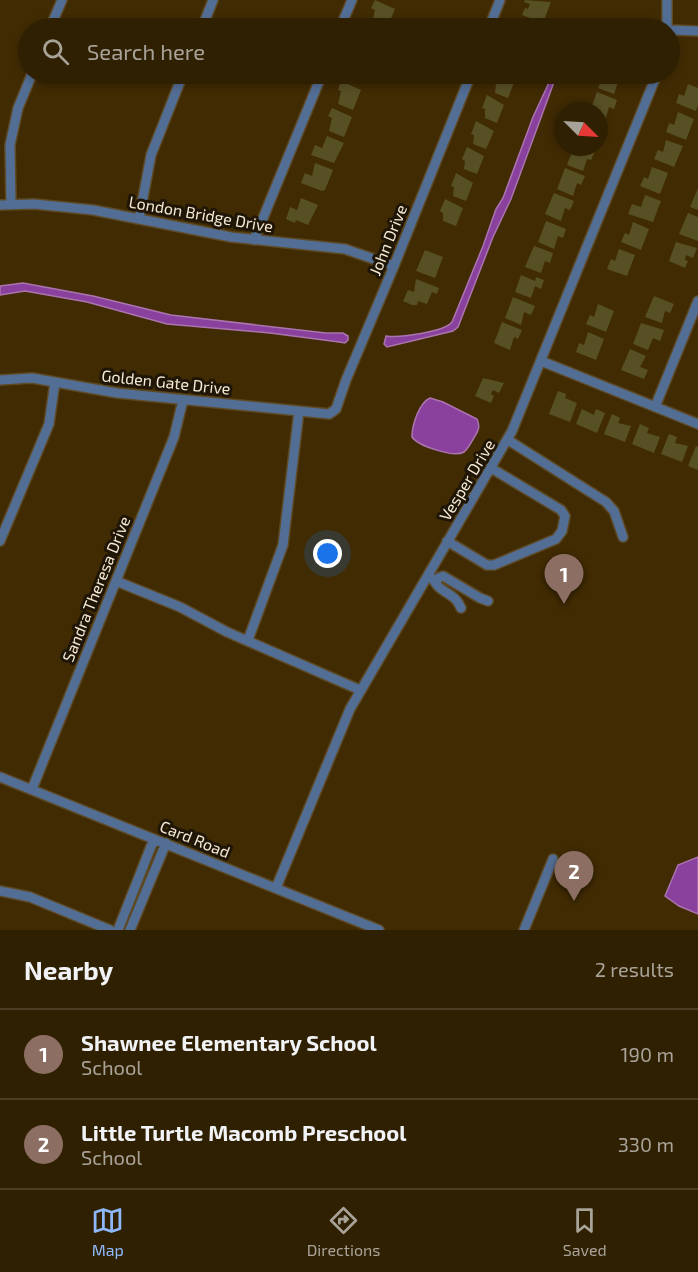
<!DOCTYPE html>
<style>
:root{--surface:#302002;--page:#38280c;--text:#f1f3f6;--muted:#a8a399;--line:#4b3e24;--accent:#8db9fc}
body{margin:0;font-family:"Exo 2",sans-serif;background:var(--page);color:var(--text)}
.compass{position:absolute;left:554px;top:102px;width:54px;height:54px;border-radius:50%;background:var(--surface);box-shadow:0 3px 9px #0003;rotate:114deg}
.you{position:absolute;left:328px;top:554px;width:21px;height:21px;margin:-15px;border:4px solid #fff;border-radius:50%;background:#1a73e8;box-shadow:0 0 0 9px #1a73e833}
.badge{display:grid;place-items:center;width:39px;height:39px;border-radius:50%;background:var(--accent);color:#fff;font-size:20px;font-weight:700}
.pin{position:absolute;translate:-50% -50px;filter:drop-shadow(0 2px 3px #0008)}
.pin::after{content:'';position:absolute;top:32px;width:21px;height:18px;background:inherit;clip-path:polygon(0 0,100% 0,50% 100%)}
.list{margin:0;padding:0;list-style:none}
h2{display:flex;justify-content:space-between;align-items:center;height:78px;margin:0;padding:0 24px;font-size:26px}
h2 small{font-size:20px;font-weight:400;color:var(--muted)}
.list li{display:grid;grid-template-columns:39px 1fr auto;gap:18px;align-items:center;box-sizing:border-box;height:90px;padding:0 24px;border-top:2px solid var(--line)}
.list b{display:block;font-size:22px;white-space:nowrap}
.list p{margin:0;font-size:20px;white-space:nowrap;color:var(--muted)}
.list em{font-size:20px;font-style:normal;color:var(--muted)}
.icon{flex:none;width:33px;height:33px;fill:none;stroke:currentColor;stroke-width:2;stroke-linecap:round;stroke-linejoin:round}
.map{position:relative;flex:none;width:698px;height:930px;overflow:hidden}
.search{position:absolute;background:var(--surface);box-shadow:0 3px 9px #0003;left:18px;right:18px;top:18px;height:66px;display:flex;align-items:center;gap:15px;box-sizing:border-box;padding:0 21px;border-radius:33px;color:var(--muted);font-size:22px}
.sheet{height:258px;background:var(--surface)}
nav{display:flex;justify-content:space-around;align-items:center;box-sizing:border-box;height:84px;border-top:2px solid var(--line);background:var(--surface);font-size:16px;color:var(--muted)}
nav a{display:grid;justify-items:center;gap:3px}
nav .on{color:var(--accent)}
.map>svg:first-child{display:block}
.water{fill:#8a419d;stroke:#ab74ae;stroke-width:1.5}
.building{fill:#585025}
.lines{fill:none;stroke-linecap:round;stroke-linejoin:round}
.minor-casing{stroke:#5d4a25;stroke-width:12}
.minor{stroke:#536e95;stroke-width:9}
.labels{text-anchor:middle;stroke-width:6;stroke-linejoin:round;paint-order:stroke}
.street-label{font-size:16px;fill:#f7ead5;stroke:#1f1607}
</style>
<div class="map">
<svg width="698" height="930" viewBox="0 0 698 930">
<rect width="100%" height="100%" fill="#402b03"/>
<path class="water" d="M553,74H557L511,199L493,237L458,327L453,331L387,347L384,344L386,336C399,338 444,332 452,322L483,246L496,209L503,198L533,117Z
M23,283L93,296L171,315L326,333H343L348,336V340L345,343L339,342L270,333L167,324L87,302L25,291L0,295V286Z
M430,398L443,402L477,419C480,426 479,430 475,436C472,441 469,448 464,452C454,458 418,446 412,437C412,425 419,403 430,398Z
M698,857V914L679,906L665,896L678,865Z"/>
<path class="building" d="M375,0L395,9L387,28L372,23L375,10L371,8Z
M525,0L551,2L543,23L522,15L525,8L528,9L530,4L524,2Z
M518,19L527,22L526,24L537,28H514Z
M352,74H369L365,82L351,76Z
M496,74H505L506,76L515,80L508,98L495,93L496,84L492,83Z
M604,74H626L623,83L618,82L614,94L598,88Z
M341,81L361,90L353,110L338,104L341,91L338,90Z
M688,84L698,88V105L696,111L676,103L679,94L684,96Z
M597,92L617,100L614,109L609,107L605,120L599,117V111H590Z
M487,95L504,105L497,123L485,118V109L482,108Z
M332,108L352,117L344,137L329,131L332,118L328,116Z
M678,112L694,119L686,140L666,132L669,123L674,125Z
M476,121L494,131L486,149L473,144L474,135L471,134Z
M327,136L344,143L334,163L311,155L315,145L322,148Z
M666,140L683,146L674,167L654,159L658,150L663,152Z
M467,147L484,156L477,174L464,169L465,161L462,159Z
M574,147H584L595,151L591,160L587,159L583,171L567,165Z
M315,163L333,170L325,190L322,191L301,183L305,173L312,176Z
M652,167L668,173L660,194L640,186L644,177L648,179Z
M565,168L585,176L581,185L577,183L573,196L557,189Z
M456,173L473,183L466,201L453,196L454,187L451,186Z
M698,188V210L690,207Z
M554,193L574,201L570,210L565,208L561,221L545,214Z
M645,195L661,201L653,222L628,214L632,204L641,207Z
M301,198L318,205L308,225L296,220L295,223L286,219L290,207L297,210Z
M445,199L463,208L456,226L443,221V213L440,211Z
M688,213L698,217V241L679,234Z
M546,221L566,229L563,238L558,236L554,249L538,242Z
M633,222L649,229L641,250L621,242L625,233L629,235Z
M676,242L697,248L693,258L686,255L685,260L688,261L685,268L669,261Z
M534,246L553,253L550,263L545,261L541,273L525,267Z
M619,249L635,255L627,276L607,269L611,259L615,261Z
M425,250L443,257L435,278L416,271Z
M521,275L535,281L536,277L544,280L541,289L535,286L531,298L515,292Z
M416,279L439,288L437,294L432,292L427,304L418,301L417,305H412L403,301L408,290L414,292Z
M654,296L674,304L670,313L665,311L662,323L645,317Z
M513,297L535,306L531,315L524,312L521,325L505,318Z
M598,304L614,311L606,332L586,324L590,315L594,317Z
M502,322L522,330L518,339L514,337L510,350L494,343Z
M641,323L664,330L660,341L653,338L648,350L633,344Z
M588,332L604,339L596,360L576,352L579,343L584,345Z
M630,349L646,356L640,367L648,370L644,379L621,370Z
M483,378L504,383L499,393L493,390L491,394L494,396L491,403L475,396Z
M558,391L566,394L565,398L577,403L570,422L549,414Z
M582,409L594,415L596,409L605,413L597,433L576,424Z
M612,414L620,418L618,423L631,426L625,442L604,434Z
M640,424L649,428L647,433L660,437L654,453L632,444Z
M669,434L677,437L675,443L688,446L682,462L661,454Z
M696,446L698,447V470L688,466Z"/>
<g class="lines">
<defs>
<path id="minor" d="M667,0V28
M50,28L62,0
M202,28L213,0
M340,28L352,0
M489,28L500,0
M670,30L698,31
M11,203L10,145L18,108L32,74
M0,205L34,204L93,210L231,237L345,249L394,266
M139,219L151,155L183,74
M254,240L322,74
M541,361L698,424
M0,380L32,378L117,393L329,414L336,409L346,380L394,266L471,74
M655,407L698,301
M508,440L606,502L614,511L623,537
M0,541L49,424L55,382
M447,541L487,565H494L556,539L562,531L565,516L561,510L491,468
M430,577C435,580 435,584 440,588C449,595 456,596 461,608
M434,580L443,576L480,598L488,601
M116,581L180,607L227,632L360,690
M248,640L283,545L299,411
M0,777L379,930
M32,789L174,437L183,400
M276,888L350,709L512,431L657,74
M0,891L30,897L110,930
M118,930L154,839
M130,930L166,843
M524,930L553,859"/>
</defs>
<use href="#minor" class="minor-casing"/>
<use href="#minor" class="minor"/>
</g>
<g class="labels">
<g class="street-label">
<text transform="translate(201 214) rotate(10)" y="6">London Bridge Drive</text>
<text transform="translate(388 240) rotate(-68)" y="6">John Drive</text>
<text transform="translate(166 382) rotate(6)" y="6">Golden Gate Drive</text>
<text transform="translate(467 480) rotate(-59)" y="6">Vesper Drive</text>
<text transform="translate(96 589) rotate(-68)" y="6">Sandra Theresa Drive</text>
<text transform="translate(195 839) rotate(22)" y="6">Card Road</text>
</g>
</g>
</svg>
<svg class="compass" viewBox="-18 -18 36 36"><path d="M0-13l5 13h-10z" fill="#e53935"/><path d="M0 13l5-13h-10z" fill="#a8a399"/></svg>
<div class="you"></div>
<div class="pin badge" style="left:564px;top:604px;background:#8d6e63">1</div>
<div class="pin badge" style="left:574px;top:901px;background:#8d6e63">2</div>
<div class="search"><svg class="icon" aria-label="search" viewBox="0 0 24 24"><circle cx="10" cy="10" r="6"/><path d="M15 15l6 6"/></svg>Search here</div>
</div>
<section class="sheet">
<h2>Nearby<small>2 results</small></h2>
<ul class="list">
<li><span class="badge" style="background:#8d6e63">1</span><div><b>Shawnee Elementary School</b><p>School</p></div><em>190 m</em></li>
<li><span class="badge" style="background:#8d6e63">2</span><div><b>Little Turtle Macomb Preschool</b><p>School</p></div><em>330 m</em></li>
</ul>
</section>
<nav>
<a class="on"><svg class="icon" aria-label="map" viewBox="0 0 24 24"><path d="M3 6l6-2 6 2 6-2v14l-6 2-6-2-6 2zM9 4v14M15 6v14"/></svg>Map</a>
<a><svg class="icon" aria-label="directions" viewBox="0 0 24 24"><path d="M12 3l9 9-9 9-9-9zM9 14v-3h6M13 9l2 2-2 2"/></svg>Directions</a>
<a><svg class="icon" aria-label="saved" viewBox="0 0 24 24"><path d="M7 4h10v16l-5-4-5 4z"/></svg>Saved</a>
</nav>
